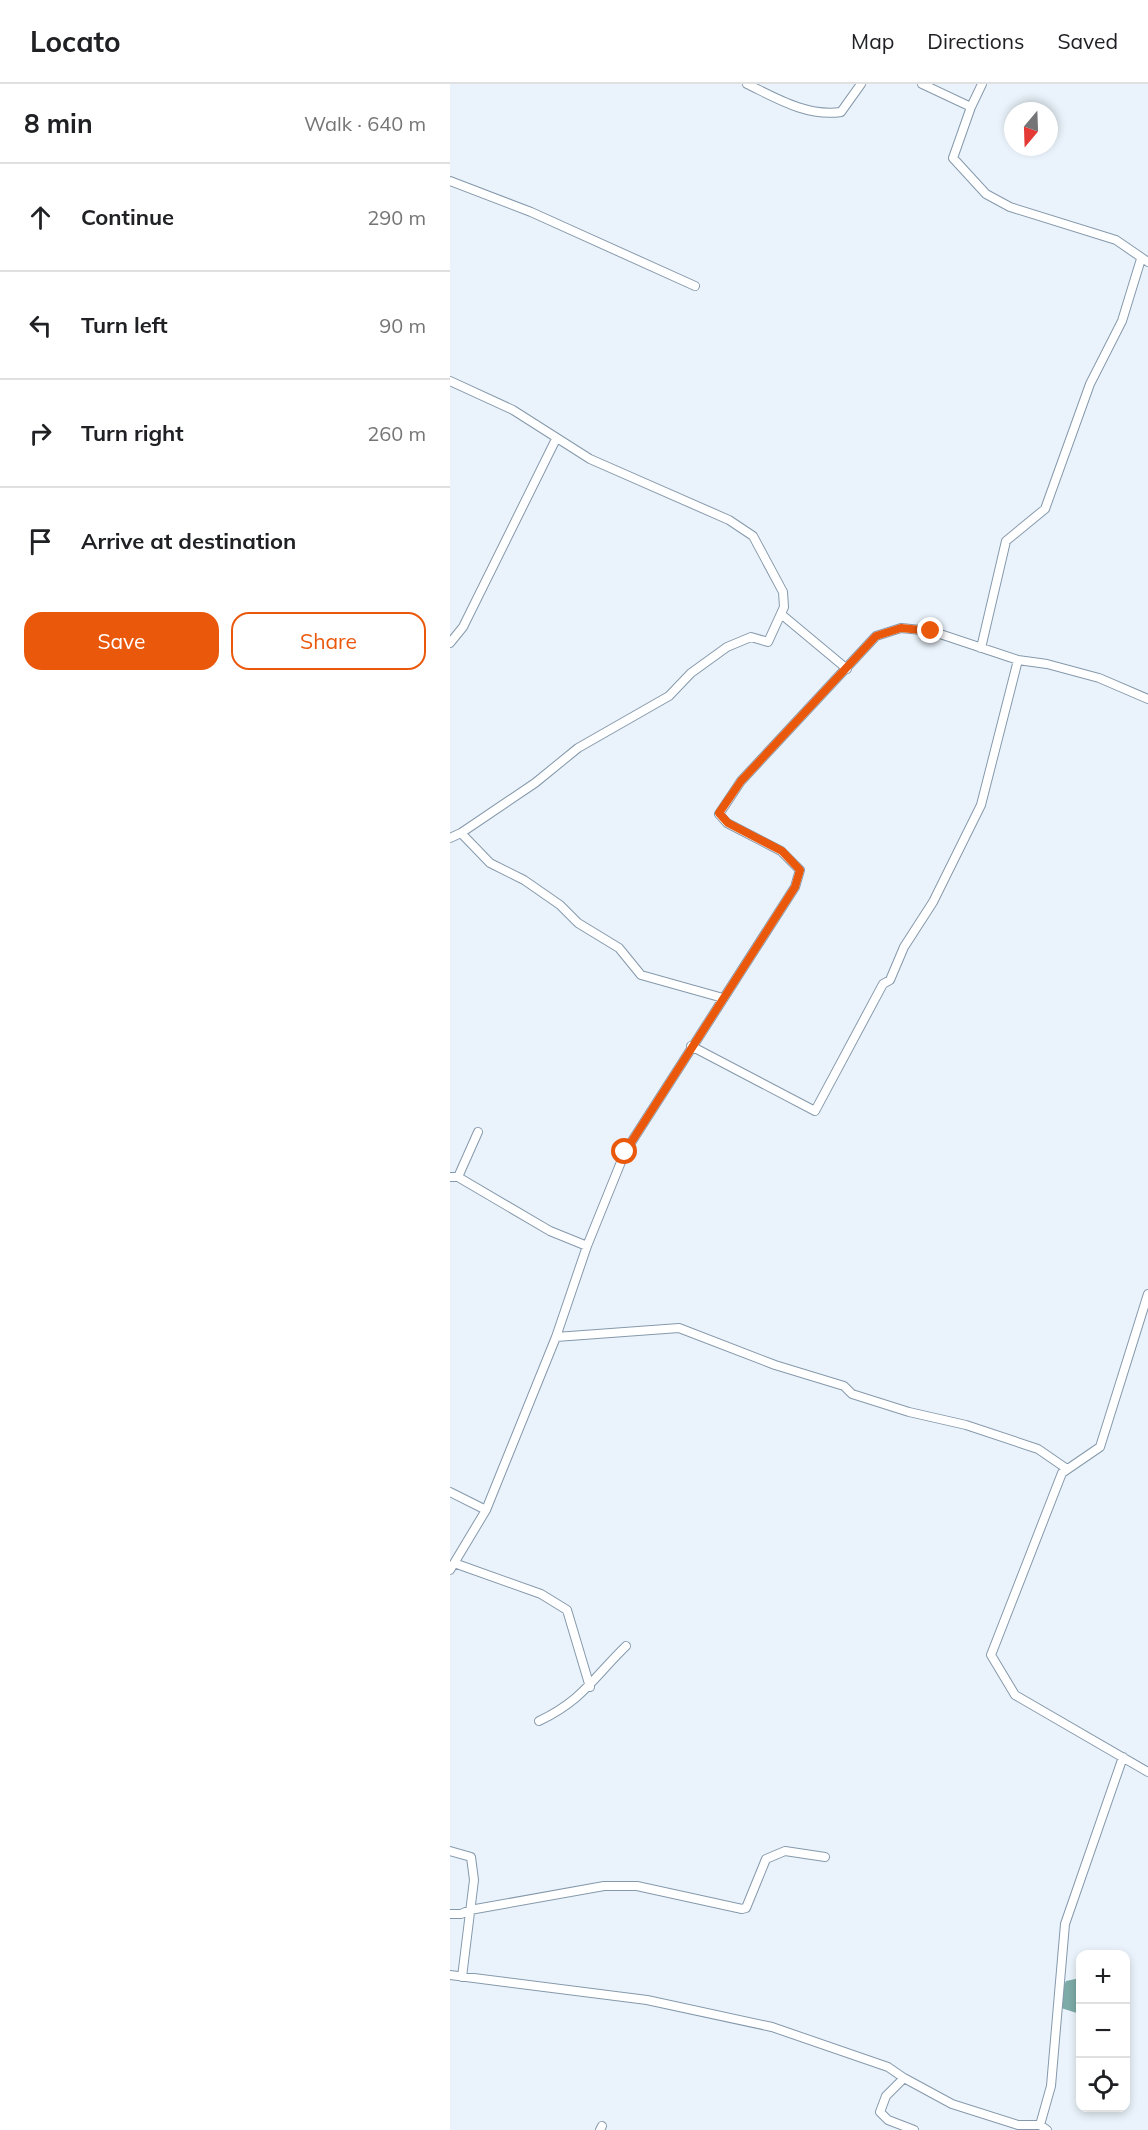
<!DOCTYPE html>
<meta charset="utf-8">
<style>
:root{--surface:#fff;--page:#f6f6f6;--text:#202124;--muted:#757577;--line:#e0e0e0;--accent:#ea580c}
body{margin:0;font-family:Mulish,sans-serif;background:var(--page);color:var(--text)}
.controls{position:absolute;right:18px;bottom:18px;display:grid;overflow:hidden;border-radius:12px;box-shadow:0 3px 9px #0003}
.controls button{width:54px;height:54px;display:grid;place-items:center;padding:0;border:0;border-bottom:2px solid var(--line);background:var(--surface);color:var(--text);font:30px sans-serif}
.compass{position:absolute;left:554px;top:18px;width:54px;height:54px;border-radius:50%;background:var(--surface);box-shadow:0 3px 9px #0003;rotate:199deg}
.stop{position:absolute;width:18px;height:18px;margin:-14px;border:4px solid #ea580c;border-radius:50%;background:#fff}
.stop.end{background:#ea580c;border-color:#fff;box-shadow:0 2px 6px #0008}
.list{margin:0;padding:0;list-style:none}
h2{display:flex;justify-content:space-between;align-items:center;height:78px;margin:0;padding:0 24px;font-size:26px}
h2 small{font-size:20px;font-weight:400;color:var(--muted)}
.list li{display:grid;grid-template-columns:39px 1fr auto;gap:18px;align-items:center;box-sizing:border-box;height:108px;padding:0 24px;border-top:2px solid var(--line)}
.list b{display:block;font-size:22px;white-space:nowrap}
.list em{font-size:20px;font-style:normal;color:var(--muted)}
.actions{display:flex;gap:12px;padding:18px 24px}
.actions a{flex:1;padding:14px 0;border:2px solid var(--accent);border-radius:18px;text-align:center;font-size:21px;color:var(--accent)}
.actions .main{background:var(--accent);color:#fff}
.icon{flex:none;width:33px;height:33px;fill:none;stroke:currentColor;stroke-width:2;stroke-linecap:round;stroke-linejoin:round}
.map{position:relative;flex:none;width:698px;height:2046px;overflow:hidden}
header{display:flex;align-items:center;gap:36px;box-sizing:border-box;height:84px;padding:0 30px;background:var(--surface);border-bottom:2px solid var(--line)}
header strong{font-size:28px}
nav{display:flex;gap:33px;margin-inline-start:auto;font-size:21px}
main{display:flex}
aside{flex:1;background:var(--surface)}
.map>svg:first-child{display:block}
.water{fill:#7daba7}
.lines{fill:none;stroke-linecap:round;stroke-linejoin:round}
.minor-casing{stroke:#8599ac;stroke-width:10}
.minor{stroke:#fff;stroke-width:8}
.route{stroke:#ea580c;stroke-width:8}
</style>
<header>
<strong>Locato</strong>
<nav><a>Map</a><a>Directions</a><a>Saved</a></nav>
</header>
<main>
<aside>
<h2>8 min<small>Walk · 640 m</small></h2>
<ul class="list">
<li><svg class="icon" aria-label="ahead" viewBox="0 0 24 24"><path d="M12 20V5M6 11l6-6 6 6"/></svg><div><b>Continue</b></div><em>290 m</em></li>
<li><svg class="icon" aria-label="left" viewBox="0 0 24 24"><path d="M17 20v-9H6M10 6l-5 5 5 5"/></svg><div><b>Turn left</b></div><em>90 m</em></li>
<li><svg class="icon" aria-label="right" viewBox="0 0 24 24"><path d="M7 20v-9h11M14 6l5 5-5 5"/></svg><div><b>Turn right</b></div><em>260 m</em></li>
<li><svg class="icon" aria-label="arrive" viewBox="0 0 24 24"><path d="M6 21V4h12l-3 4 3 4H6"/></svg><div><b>Arrive at destination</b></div></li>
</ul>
<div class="actions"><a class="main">Save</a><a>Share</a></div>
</aside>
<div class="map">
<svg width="698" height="2046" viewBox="0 0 698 2046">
<rect width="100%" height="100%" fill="#eaf3fb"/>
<path class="water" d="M630,1894V1930L611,1924L610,1910L616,1897Z"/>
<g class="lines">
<defs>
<path id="minor" d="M297,0C326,14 357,33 391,28L411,0
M472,0L521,23L503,74L536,110L560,123L666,156L698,178
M521,23L532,0
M0,97L81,128L245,202
M0,297L63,326L140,375L279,436L303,452L333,508L334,523L318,558L301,553L277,563L241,589L219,612L128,664L85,699L11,749
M331,530L397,585
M0,559L13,543L106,355
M531,564L556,457L595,425L640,300L672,237L691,175
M0,754L11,749L40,779L74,796L110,821L128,839L169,864L191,891L273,914
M241,962L365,1027L433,900L440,896L454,863L483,818L531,721L568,576
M0,1093H8L100,1147L137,1162
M8,1093L28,1048
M698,1210L650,1363L612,1389L541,1571L565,1611L698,1688
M106,1253L229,1244L325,1281L394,1302L402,1310L459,1328L516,1341L588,1365L617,1385
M0,1408L36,1426
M4,1479L91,1510L117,1526L140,1603
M0,1486L36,1426L106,1253L137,1162L175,1068L345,803L350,786L331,767L277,739L269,730L291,697L426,552L451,544L481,547L568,576L597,580L649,594L698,615
M89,1637C133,1616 143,1594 176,1562
M0,1767L21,1773L24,1796L12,1893
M0,1830H11L20,1826L154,1802H187L292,1825L296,1824L316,1775L335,1767L375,1773
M0,1891L197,1916L322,1943L438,1983L454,1994L436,2012L430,2028L438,2036L464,2046
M454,1994L502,2020L568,2041H590L597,2046
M590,2041L601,2002L615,1840L673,1673
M150,2046L152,2042"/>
</defs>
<use href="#minor" class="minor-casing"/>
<use href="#minor" class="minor"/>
</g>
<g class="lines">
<path class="route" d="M175,1068L345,803L350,786L332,767L278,739L269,729L291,697L426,552L451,544L481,547"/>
</g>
</svg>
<div class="controls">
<button>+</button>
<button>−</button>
<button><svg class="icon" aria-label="locate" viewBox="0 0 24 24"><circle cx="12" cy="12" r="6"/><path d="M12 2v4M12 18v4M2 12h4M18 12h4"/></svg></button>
</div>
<svg class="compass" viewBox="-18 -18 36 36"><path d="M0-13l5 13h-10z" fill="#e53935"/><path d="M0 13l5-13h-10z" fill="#757577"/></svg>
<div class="stop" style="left:175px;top:1068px"></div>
<div class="stop end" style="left:481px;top:547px"></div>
</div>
</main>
